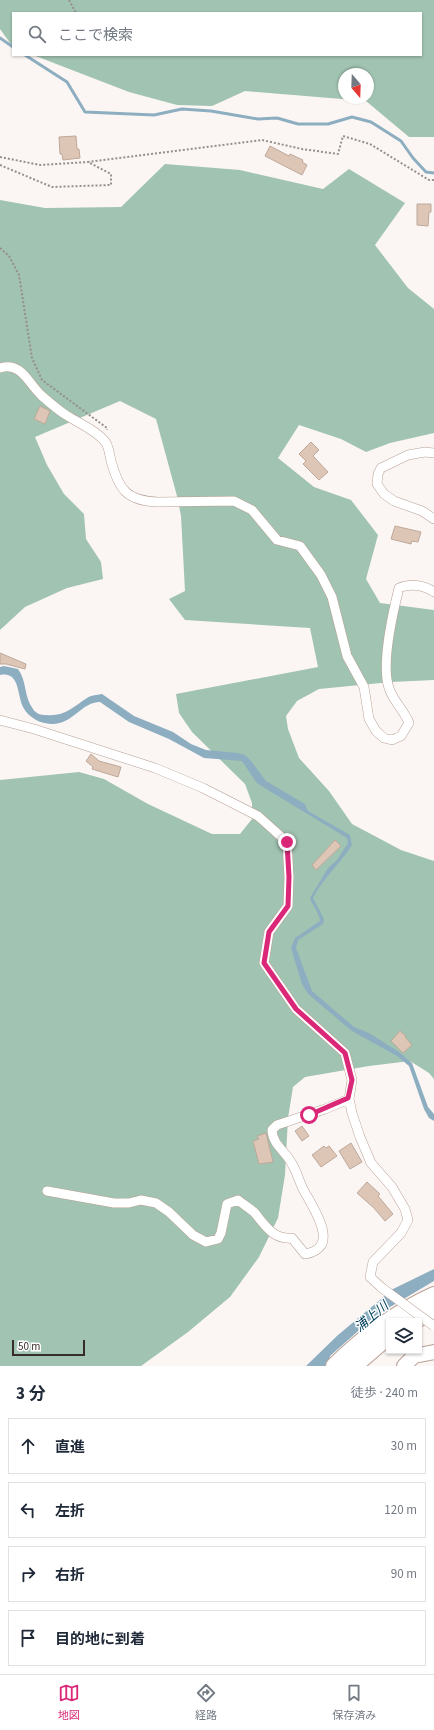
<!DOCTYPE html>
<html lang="ja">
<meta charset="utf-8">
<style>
:root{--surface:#fff;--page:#f6f6f7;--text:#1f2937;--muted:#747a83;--line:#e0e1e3;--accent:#db2777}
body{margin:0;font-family:"Source Sans 3","Noto Sans JP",sans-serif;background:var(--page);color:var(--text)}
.controls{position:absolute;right:12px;bottom:12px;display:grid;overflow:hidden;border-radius:0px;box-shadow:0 1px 3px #0004}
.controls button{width:36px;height:36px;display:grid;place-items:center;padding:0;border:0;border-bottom:1px solid var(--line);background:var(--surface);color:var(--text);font:20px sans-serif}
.compass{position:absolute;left:338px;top:68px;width:36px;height:36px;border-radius:50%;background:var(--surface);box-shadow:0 1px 3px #0004;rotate:161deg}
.scale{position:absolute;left:12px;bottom:10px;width:73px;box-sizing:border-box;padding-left:4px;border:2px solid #362c28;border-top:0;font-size:11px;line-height:14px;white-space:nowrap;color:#362c28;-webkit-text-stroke:3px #fff;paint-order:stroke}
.stop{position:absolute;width:12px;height:12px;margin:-9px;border:3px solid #db2777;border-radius:50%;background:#fff}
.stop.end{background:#db2777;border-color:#fff;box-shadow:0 1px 4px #0008}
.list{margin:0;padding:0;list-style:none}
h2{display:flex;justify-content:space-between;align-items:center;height:52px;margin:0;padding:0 16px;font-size:17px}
h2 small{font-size:13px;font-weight:400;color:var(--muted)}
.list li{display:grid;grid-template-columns:26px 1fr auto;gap:12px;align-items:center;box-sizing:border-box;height:56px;margin:0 8px 8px;padding:0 8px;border:1px solid var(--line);border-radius:0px}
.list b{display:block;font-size:15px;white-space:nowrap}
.list em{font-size:13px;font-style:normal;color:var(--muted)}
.icon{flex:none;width:22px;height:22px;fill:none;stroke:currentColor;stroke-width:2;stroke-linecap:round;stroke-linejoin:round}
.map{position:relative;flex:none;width:434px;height:1366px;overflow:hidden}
.search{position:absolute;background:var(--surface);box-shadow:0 1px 3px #0004;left:12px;right:12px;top:12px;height:44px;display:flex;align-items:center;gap:10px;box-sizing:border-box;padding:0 14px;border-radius:0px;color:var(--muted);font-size:15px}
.sheet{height:308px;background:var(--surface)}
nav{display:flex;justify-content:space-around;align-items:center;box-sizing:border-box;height:56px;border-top:1px solid var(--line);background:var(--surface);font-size:11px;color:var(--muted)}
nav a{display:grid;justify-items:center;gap:2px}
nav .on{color:var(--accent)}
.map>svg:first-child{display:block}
.forest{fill:#a1c3b1;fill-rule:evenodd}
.water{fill:#8daec0}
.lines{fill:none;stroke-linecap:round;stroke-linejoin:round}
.stream{stroke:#8daec0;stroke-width:3}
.building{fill:#ddc6b6;stroke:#bea899}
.street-casing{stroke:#b9a195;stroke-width:10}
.primary-casing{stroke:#b9a195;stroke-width:16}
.highway-casing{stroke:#b9a195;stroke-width:18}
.path{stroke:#968e8b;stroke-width:2;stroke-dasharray:2 2;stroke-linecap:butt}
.street{stroke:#fff;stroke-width:9}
.primary{stroke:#fff;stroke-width:14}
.highway{stroke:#fff;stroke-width:16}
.street-bridge-casing{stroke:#b9a195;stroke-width:10;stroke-linecap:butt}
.street-bridge{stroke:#fff;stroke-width:9}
.route{stroke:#db2777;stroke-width:5}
.labels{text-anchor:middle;stroke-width:3;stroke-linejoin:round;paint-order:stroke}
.water-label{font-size:13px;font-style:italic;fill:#00425d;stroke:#fff}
</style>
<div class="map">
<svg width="434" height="1366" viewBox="0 0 434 1366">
<rect width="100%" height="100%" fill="#fbf6f4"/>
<path class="forest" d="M0,0H434V137H409L366,101L245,91L212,106L177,105L129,92L33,55H421V13H13V47L0,29ZM344,74H368V98H344Z
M165,164L240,170L323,189L349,169L405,203L375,245L408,288L434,309V433L390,443L366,452L341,439L299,425L278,458L314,487L351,500L378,535L366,579L380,603L434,610V680L391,682L319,689L297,701L286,716L288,729L299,758L329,791L352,824L401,850L434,861V1079L429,1073L410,1061L369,1066L305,1077L293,1087L288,1118L285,1175L278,1218L259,1257L230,1297L188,1332L141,1366H0V780L79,772L104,779L148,804L212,834H240L252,819V803L245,784L192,732L179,713L176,694L318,667L310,628L185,620L169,599L185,591L181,516L177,496L156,419L120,401L35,437L47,465L64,494L84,514L86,539L101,562L103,579L67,588L25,607L0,630V200L45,208L121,207Z"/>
<path class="water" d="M4,666L18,669C27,681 24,698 33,709C36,714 41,715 46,715C64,717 73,707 87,698C91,695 97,695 102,694L134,716L173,732L191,744L206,750L238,753L245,755L251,761L266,781L305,804L308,811L350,835L352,845C340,864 323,878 313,898L324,919L323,924L298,940L296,948L312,991L354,1027L369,1033L399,1052L412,1063L428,1107L434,1114V1121L429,1118L424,1109L409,1066L397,1056L352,1031L308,994L302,984L291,948L295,938L320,921C319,912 313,907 310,898L328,868L337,860L348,843L347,838L263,787L256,782L242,761L204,758L169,739L129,722L100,702C81,702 73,725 51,724C46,723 41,723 36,720C31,717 26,713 23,707C17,695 20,671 0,675V667Z
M434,1269V1281L375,1316L330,1356L328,1366H306L338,1335L393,1289Z"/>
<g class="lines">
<path class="stream" d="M0,38L13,47
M25,55L67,82L85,112L154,115L182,109L211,111L258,119L277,118L298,124H328L352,117L371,122L401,141L413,158L426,172L434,173"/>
</g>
<path class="building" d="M76,136L77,149H79L80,158L63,160L62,154H60L59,137Z
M270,146L289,156L290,154L303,160L302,162L307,165L302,175L265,156Z
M417,204H431V212H429L428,226L417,225Z
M40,406L50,411L45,424L34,419Z
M311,442L319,450L313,456L328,472L319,480L303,464L306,461L299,454Z
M395,526L421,532L418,542L412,541L411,544L391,539Z
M0,653L26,664L25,669L6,664H0Z
M91,754L99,761L121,767L118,777L92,769L93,767L86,761Z
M335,840L341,846L316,870L312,865Z
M400,1031L406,1036L405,1037L412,1045L403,1053L391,1041Z
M302,1126L309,1136L302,1141L295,1131Z
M266,1133L273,1162L259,1164L253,1141L259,1139L257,1136Z
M351,1143L362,1162L350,1169L339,1151Z
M324,1146L326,1148L329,1146L337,1156L321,1167L312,1155Z
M367,1182L380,1194L378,1196L393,1214L385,1221L374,1208L357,1193Z"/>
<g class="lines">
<defs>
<path id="street" d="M0,368C22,361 29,385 42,396C50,403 58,410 66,415C77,422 99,432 106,443C109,448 110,456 111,461C119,490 127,501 158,502L234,501L252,510L277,540L300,546L321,575L332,597L347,656L364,687L369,719L376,731L384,738L392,740L401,736L409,723C404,710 393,701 389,688C381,665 393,612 399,588C410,583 424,585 434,592
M434,453L425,452L408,455L381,468L378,474L377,484L384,494L394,501L422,511L434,519
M0,720L34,729L155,768L203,788L258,816L287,842L289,877L288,906L269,932L264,963L296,1009L345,1053L352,1080L349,1099L352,1113L360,1137L371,1163L392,1187L405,1209L408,1220L401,1233L373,1262L370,1277L382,1288
M47,1191L114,1203H129L141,1200L156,1203L169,1212L193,1235L206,1242L218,1239L221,1233L227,1204L238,1200C243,1204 249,1208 254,1212C265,1225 273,1240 292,1238L305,1254C342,1248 313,1208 303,1189C299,1181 297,1172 292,1164C286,1151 273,1146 272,1130L277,1125L325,1109L349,1099"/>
<path id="primary" d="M404,1366L414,1356L434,1352"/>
<path id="highway" d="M414,1321L434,1310
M334,1366C365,1336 395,1313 434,1295
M354,1366L389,1336"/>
</defs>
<use href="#street" class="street-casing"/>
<use href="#primary" class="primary-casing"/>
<use href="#highway" class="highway-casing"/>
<path class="path" d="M69,0L76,13
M0,157L40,165L88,162
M0,165L52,187L111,185V174L88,162L262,140L302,149L338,154L343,136L370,144L429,180H434
M0,248L9,256L19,275L32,358L42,380L107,428V430"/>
<use href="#street" class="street"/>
<use href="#primary" class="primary"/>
<use href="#highway" class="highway"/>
<defs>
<path id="street-bridge" d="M382,1288L434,1326"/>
</defs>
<use href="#street-bridge" class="street-bridge-casing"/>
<use href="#street-bridge" class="street-bridge"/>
</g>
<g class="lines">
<path class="route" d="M287,842L289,877L288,906L269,932L264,963L296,1009L345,1053L352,1080L348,1098L309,1115"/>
</g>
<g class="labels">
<g class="water-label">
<text transform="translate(371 1316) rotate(-40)" y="5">浦上川</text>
</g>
</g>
</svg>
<div class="controls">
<button><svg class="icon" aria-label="layers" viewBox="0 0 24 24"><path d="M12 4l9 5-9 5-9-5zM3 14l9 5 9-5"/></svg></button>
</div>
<svg class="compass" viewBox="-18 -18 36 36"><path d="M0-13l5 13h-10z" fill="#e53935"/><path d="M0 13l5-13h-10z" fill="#747a83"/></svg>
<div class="scale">50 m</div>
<div class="stop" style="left:309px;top:1115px"></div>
<div class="stop end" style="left:287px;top:842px"></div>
<div class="search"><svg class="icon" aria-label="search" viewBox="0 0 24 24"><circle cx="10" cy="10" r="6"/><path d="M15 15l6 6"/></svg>ここで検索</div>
</div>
<section class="sheet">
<h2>3 分<small>徒歩 · 240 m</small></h2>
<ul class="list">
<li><svg class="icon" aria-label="ahead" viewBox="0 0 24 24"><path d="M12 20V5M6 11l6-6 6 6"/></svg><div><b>直進</b></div><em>30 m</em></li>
<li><svg class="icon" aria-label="left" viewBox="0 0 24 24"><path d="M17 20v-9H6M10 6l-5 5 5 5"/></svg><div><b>左折</b></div><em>120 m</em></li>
<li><svg class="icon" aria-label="right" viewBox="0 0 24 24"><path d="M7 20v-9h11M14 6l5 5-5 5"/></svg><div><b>右折</b></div><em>90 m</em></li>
<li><svg class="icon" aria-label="arrive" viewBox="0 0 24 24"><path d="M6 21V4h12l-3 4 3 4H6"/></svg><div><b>目的地に到着</b></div></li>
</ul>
</section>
<nav>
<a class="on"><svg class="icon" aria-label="map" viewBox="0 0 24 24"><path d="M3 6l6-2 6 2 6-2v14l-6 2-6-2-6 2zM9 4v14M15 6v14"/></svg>地図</a>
<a><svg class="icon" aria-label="directions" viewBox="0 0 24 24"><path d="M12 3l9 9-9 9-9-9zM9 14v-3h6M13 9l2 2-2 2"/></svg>経路</a>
<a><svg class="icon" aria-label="saved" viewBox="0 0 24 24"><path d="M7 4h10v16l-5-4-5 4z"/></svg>保存済み</a>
</nav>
